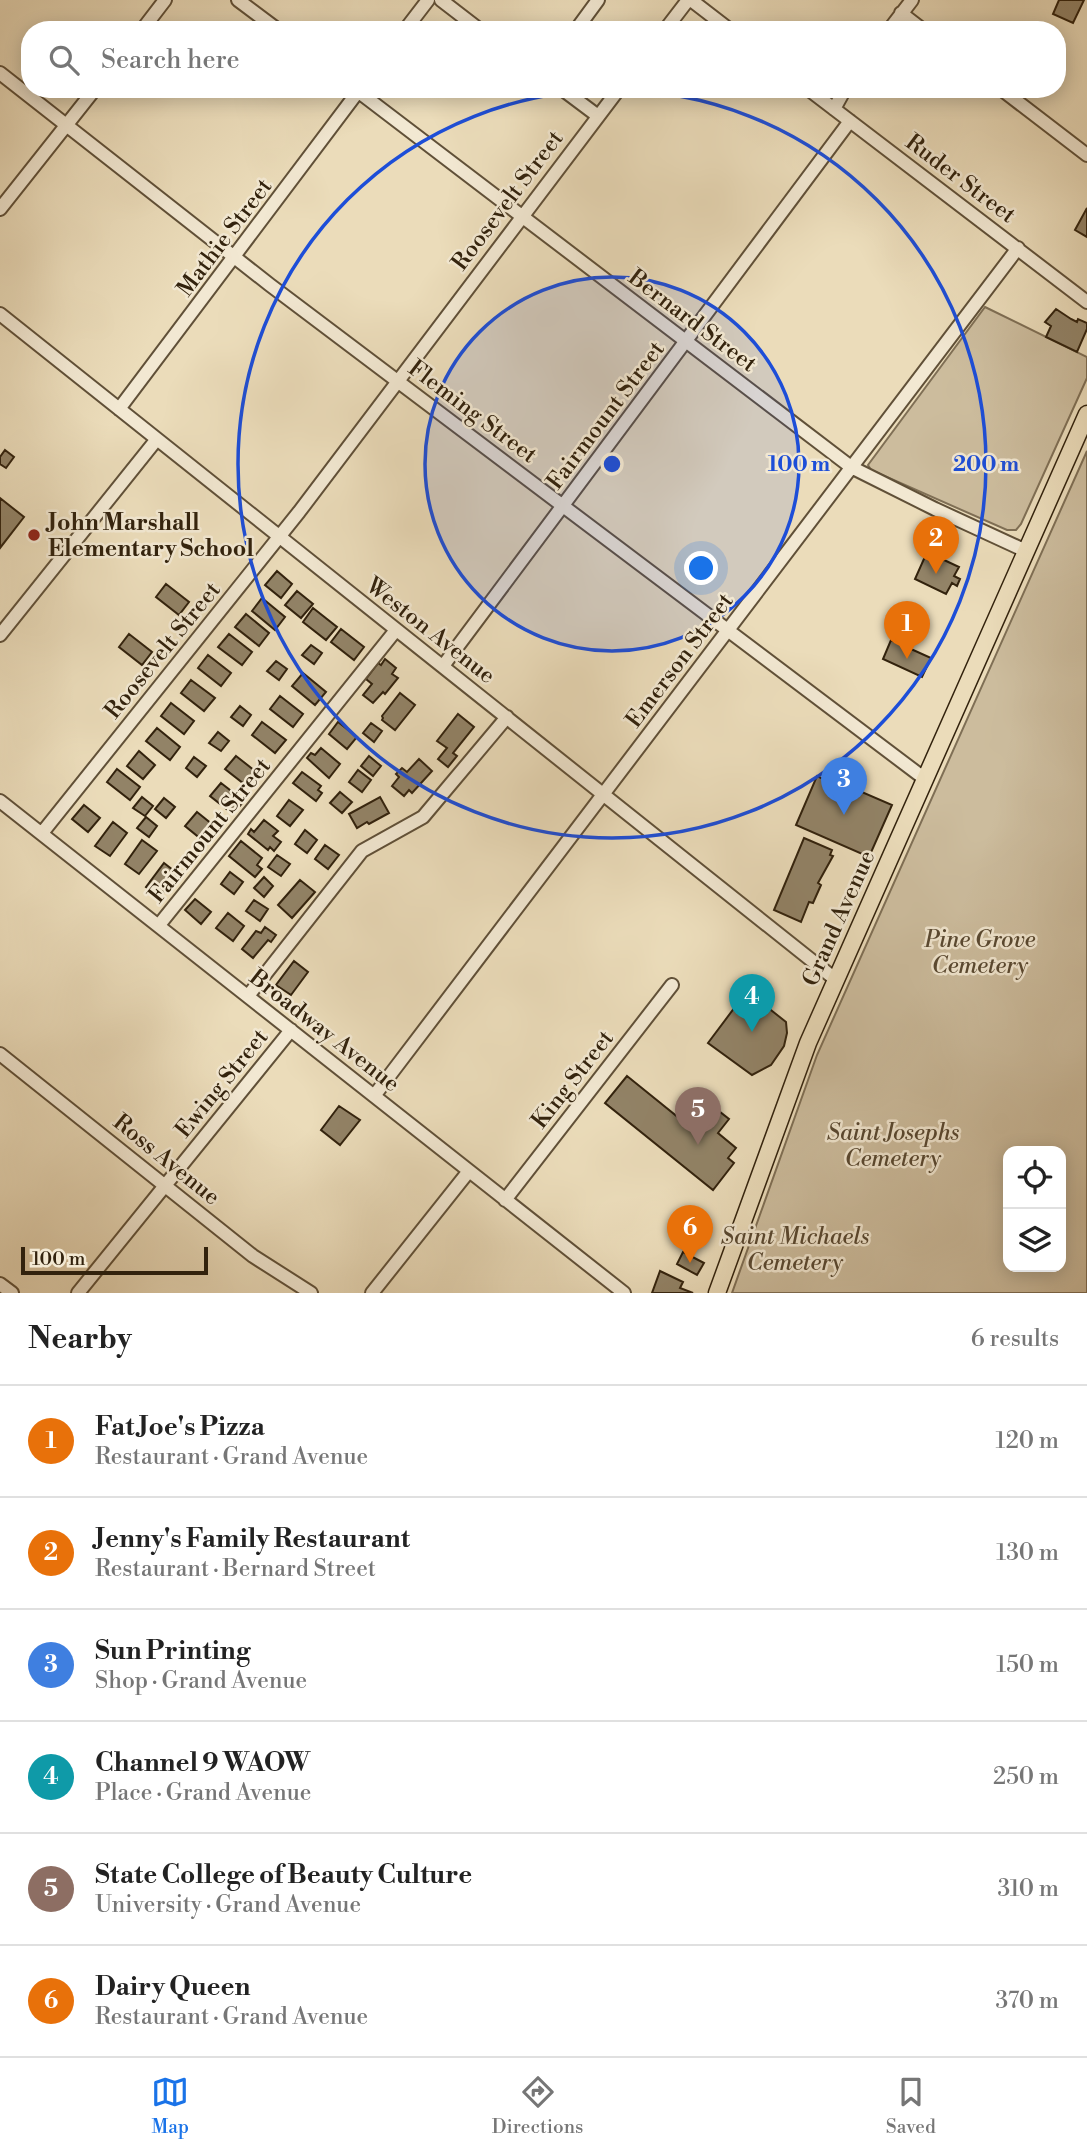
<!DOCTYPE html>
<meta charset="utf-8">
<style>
:root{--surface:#fff;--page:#f6f6f6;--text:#222;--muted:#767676;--line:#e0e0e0;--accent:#1a73e8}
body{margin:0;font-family:"Libre Bodoni",serif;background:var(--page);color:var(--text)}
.controls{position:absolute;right:21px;bottom:21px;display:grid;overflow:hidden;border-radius:14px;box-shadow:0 4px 18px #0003}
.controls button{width:63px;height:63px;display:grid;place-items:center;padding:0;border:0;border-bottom:2px solid var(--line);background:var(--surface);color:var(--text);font:35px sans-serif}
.scale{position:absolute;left:21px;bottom:18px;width:187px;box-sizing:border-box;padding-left:7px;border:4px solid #32220d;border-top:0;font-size:19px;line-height:24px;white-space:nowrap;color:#32220d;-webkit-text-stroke:5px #f2e8d2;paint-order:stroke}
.you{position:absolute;left:702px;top:569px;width:24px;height:24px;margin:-18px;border:5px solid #fff;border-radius:50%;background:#1a73e8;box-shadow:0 0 0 10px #1a73e833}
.badge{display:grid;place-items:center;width:46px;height:46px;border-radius:50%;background:var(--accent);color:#fff;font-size:23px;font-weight:700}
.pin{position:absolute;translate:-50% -58px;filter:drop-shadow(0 2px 4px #0008)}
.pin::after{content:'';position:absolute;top:37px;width:24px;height:21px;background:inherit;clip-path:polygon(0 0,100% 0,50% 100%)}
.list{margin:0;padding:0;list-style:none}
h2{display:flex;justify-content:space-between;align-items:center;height:91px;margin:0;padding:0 28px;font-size:30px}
h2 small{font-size:23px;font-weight:400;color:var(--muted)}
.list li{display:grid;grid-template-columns:46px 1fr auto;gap:21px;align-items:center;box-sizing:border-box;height:112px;padding:0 28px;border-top:2px solid var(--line)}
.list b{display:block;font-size:26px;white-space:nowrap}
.list p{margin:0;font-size:23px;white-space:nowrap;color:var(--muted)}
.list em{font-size:23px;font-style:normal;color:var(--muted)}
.icon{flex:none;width:38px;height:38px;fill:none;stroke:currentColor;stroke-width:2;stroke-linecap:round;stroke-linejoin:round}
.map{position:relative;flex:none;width:1087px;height:1293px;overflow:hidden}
.search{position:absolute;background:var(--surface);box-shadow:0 4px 18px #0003;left:21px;right:21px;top:21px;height:77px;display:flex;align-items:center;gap:18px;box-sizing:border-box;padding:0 24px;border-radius:28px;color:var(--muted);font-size:26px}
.sheet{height:763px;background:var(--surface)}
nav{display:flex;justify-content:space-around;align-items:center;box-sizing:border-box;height:98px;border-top:2px solid var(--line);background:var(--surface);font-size:19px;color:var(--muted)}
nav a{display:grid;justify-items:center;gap:4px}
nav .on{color:var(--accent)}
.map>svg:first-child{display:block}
.green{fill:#ccbc9d;stroke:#7f6f55;stroke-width:2;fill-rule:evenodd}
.building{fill:#928367;stroke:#32220d;stroke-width:2}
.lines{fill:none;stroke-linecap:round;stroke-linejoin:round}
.minor-casing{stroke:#605038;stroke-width:16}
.major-casing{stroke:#32220d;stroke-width:19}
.minor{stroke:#f2e8d2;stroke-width:12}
.major{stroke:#ebdcba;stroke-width:16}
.ring{fill:none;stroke:#1d4ed8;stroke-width:3.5}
.poi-dot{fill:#8f2418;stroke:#f2e8d2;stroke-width:2.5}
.labels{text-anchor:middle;stroke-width:5;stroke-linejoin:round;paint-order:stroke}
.street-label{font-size:23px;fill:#32220d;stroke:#f2e8d2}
.poi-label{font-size:23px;font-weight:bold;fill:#32220d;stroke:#f2e8d2;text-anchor:start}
.park-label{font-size:23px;font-style:italic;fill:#584831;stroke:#f2e8d2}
.centre{fill:#1d4ed8;stroke:#f2e8d2;stroke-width:3.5}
.ring-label{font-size:21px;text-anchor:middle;font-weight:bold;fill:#1d4ed8;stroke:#f2e8d2;stroke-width:5;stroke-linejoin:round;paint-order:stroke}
</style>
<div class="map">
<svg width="1087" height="1293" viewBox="0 0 1087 1293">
<rect width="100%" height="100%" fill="#ebdcba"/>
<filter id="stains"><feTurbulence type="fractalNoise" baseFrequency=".00286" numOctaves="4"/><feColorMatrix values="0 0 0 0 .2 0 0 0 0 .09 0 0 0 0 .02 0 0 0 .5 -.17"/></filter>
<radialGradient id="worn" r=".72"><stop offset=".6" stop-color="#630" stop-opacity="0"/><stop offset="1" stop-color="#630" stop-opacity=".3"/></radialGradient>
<path class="green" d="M985,307L1087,357V378L1021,524L1016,530H1007L871,470L868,465Z
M1087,451V1293H732L817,1055ZM1008,1151H1061V1267H1008Z"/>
<path class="building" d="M1059,0H1084L1073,23L1053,14Z
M1087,208V237L1075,230Z
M1056,309L1071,319L1077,322L1078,319L1087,323V329L1077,352L1046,337L1051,326L1045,322Z
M5,450L14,457L6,468L0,464V457Z
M0,498L24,517L0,548Z
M927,552L959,567L954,576L960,579L957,586L952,583L946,594L915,579Z
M277,571L292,584L281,598L265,585Z
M166,584L189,602L179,615L156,597Z
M297,591L313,604L301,618L285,605Z
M262,598L285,617L275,630L252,611Z
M313,608L337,627L326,640L303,622Z
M246,614L269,633L259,646L235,627Z
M341,629L364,647L354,660L331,642Z
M129,634L152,652L142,665L119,647Z
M229,634L252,652L242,665L218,647Z
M891,640L931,658L922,677L883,659Z
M311,645L322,653L314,664L302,655Z
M208,655L231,673L221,686L198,668Z
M385,659L396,668L392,674L398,678L385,694L383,692L373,703L363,695L372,684L366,679L378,663L381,665Z
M276,661L287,669L279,680L267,671Z
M303,673L326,692L315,705L292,686Z
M191,680L215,698L204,711L181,693Z
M400,693L415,705L395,730L382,720L383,718L382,716Z
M280,696L303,714L293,727L270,709Z
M171,703L194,721L184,734L161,716Z
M240,706L251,715L243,726L231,717Z
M458,714L474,727L453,753L457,756L448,767L438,759L447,748L437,741Z
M262,722L286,740L275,753L252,735Z
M338,722L357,737L347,749L329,734Z
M371,723L382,731L374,742L363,733Z
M157,728L180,747L170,760L146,741Z
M218,732L229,741L221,751L209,743Z
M321,748L340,764L329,778L307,758L311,753L315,755Z
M139,751L155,765L143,779L127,766Z
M236,756L259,774L248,787L225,769Z
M369,756L381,766L373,776L361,766Z
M194,757L206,766L197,777L186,768Z
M419,759L432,771L412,793L409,790L404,796L392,786L399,777L396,774L402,768L407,772Z
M834,767L861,779L857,790L892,805L869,857L796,825L817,776L827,781Z
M117,769L140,787L130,800L107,782Z
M358,770L371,780L362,792L349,782Z
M302,772L321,786L318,790L322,793L316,801L293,783Z
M221,783L244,801L233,814L210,796Z
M340,792L352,802L342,813L330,803Z
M142,797L153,806L145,816L133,808Z
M380,797L389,813L369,824L367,822L357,828L349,814Z
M164,798L175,807L166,818L155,809Z
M289,800L303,810L290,826L277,816Z
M84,805L100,818L88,832L72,819Z
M197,812L213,825L201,839L185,826Z
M146,817L157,826L149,837L137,828Z
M264,820L278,831L273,836L281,842L274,851L270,847L268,850L248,834L251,829L254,832Z
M113,822L127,833L110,856L95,846Z
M305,830L317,840L307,853L295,844Z
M804,838L832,850L830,855L833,856L818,883L821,885L813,903L809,902L801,922L774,910Z
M142,840L157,851L139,874L125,864Z
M241,841L262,858L257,865L262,869L255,877L229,856Z
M325,845L339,855L328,869L315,859Z
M277,855L290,864L281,876L268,867Z
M164,863L178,874L160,897L146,887Z
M230,872L243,882L234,894L221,884Z
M264,877L273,886L264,897L254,888Z
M300,880L315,892L292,918L278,905Z
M195,899L211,912L201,924L185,910Z
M254,900L268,909L260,921L246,911Z
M228,913L244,926L233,941L216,928Z
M265,927L276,935L271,942L268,940L253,958L242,949L256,931L261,933Z
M294,961L308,972L291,995L276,985Z
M747,991L786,1022L787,1033L784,1046L771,1065L752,1075L708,1043Z
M627,1076L684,1122L698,1105L715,1118L720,1112L729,1119L718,1133L736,1148L728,1158L734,1163L713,1190L605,1103Z
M339,1106L360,1120L340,1145L321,1130Z
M683,1252L704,1263L697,1275L677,1264Z
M660,1271L683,1282L680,1288L693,1293H652Z"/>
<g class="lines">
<defs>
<path id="minor" d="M238,0L278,30
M441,0L480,30
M691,0L730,30
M901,13L923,30
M142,30L165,0
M405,30L428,0
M576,30L598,0
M665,30L688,0
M889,30L912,0
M0,73L270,285L925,779
M355,89L851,467L935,509L1026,551
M562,89L598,116
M808,89L1087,302
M1001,89L1087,155
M834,109L845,89
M0,209L95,89
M0,314L835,979
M119,409L360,89
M0,635L157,439
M443,666L850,121
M0,801L624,1293
M42,833L299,512L619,89
M159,925L396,630
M248,996L362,851L423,817L507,717
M0,1054L253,1256L311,1293
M374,1096L1018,248
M505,1200L672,985
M0,1284L12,1293
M78,1293L291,1030
M372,1293L469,1171"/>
<path id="major" d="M717,1293L808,1043L1087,414"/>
</defs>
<use href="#minor" class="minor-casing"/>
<use href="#major" class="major-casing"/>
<use href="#minor" class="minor"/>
<use href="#major" class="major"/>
</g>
<circle cx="612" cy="464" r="187" fill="#1d4ed8" fill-opacity=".12"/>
<g class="ring">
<circle cx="612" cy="464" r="187"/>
<circle cx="612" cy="464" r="374"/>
</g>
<circle class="poi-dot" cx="34" cy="535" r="7"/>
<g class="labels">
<g class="street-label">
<text transform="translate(961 178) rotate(37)" y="8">Ruder Street</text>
<text transform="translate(507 200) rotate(-53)" y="8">Roosevelt Street</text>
<text transform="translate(224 237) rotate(-53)" y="8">Mathie Street</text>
<text transform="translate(693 320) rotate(37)" y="8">Bernard Street</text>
<text transform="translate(473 411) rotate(37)" y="8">Fleming Street</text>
<text transform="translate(605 415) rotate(-53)" y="8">Fairmount Street</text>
<text transform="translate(431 630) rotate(38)" y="8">Weston Avenue</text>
<text transform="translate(162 650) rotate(-51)" y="8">Roosevelt Street</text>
<text transform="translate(679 660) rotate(-53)" y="8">Emerson Street</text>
<text transform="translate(209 830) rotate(-51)" y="8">Fairmount Street</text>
<text transform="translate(838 918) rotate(-66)" y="8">Grand Avenue</text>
<text transform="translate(325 1030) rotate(38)" y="8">Broadway Avenue</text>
<text transform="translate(572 1079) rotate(-52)" y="8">King Street</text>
<text transform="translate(221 1083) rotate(-51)" y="8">Ewing Street</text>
<text transform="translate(167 1159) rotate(39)" y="8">Ross Avenue</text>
</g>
<g class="poi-label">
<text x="48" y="530">John Marshall<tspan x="48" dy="26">Elementary School</tspan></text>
</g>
<g class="park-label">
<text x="980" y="947">Pine Grove<tspan x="980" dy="26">Cemetery</tspan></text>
<text x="893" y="1140">Saint Josephs<tspan x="893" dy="26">Cemetery</tspan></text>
<text x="795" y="1244">Saint Michaels<tspan x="795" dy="26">Cemetery</tspan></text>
</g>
</g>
<circle cx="612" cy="464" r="10" class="centre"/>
<g class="ring-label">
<text x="799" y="471">100 m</text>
<text x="986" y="471">200 m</text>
</g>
<rect width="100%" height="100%" filter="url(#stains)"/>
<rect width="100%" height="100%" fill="url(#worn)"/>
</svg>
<div class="controls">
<button><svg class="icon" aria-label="locate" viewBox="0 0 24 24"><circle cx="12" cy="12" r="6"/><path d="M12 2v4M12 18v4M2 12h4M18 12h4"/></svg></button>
<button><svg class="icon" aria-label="layers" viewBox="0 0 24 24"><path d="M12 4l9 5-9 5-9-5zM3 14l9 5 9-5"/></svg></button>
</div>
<div class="scale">100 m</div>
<div class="you"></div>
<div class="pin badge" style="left:907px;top:659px;background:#e8710a">1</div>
<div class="pin badge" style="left:936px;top:574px;background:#e8710a">2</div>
<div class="pin badge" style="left:844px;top:815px;background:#3f7fe0">3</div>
<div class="pin badge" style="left:752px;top:1032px;background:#0f9aa8">4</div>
<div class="pin badge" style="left:698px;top:1145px;background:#8d6e63">5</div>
<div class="pin badge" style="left:690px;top:1263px;background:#e8710a">6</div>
<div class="search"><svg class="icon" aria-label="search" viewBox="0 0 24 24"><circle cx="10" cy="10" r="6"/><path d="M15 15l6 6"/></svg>Search here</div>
</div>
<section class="sheet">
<h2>Nearby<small>6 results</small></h2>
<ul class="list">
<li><span class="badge" style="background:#e8710a">1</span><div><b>Fat Joe's Pizza</b><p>Restaurant · Grand Avenue</p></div><em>120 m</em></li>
<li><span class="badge" style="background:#e8710a">2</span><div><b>Jenny's Family Restaurant</b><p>Restaurant · Bernard Street</p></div><em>130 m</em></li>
<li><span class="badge" style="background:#3f7fe0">3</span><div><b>Sun Printing</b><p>Shop · Grand Avenue</p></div><em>150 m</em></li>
<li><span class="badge" style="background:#0f9aa8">4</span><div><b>Channel 9 WAOW</b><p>Place · Grand Avenue</p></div><em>250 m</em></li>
<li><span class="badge" style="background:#8d6e63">5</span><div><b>State College of Beauty Culture</b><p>University · Grand Avenue</p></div><em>310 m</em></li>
<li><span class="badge" style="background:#e8710a">6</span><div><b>Dairy Queen</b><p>Restaurant · Grand Avenue</p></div><em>370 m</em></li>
</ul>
</section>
<nav>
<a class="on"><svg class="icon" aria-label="map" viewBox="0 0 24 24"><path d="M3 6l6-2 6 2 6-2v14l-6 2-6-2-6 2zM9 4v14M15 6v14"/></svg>Map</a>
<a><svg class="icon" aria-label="directions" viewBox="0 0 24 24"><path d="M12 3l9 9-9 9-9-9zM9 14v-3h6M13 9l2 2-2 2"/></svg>Directions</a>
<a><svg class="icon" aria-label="saved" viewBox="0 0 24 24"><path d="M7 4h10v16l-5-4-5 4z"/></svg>Saved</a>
</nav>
